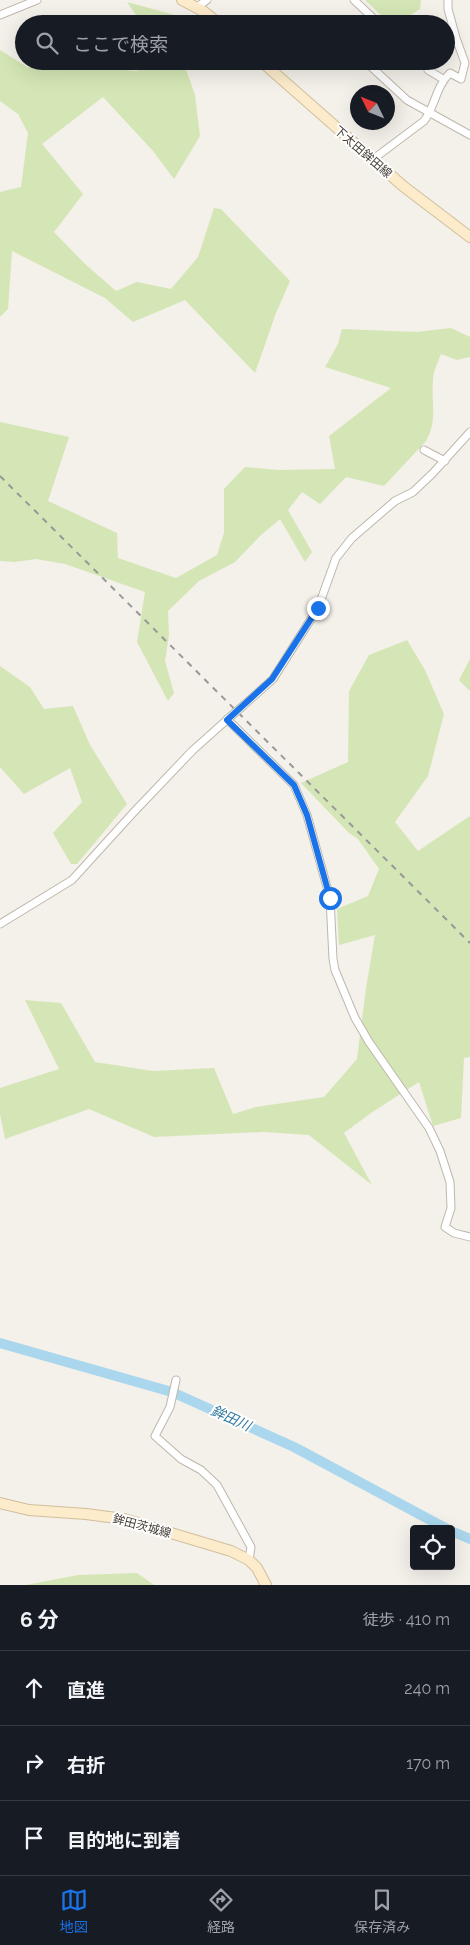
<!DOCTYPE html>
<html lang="ja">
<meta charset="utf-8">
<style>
:root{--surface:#171b24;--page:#20242c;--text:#f1f3f6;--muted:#9ea1a6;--line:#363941;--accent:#1a73e8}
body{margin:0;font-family:Raleway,"Noto Sans JP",sans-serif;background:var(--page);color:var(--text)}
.controls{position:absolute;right:15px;bottom:15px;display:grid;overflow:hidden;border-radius:5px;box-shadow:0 5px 20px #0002}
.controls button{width:45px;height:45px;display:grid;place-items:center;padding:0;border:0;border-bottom:1px solid var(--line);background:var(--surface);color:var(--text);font:25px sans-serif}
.compass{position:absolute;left:350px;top:85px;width:45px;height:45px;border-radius:50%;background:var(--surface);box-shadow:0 5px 20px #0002;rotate:313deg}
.stop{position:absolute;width:15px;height:15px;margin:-11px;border:4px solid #1a73e8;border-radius:50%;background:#fff}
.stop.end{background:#1a73e8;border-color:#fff;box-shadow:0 1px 5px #0008}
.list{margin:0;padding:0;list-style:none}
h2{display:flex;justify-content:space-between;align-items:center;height:65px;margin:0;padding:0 20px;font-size:21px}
h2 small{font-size:16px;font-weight:400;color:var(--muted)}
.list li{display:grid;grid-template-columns:32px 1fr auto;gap:15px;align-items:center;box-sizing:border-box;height:75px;padding:0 20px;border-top:1px solid var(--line)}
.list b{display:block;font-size:19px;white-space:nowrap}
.list em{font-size:16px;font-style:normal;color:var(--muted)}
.icon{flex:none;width:28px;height:28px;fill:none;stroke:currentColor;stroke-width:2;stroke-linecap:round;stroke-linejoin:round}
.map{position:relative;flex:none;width:470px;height:1585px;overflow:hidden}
.search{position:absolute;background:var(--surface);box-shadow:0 5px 20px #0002;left:15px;right:15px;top:15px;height:55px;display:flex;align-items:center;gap:12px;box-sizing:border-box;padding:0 18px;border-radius:28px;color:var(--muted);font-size:19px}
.sheet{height:290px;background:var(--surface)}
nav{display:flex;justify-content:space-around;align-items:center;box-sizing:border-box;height:70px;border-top:1px solid var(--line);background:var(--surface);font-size:14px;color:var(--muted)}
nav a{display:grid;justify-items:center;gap:2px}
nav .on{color:var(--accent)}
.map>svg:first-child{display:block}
.green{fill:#d4e6b5}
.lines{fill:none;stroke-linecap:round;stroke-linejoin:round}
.river{stroke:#aad7ed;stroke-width:10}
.minor-casing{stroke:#bfb7ac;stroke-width:9}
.secondary-casing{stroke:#d1bf9b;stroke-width:12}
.minor{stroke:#fff;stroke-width:7}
.secondary{stroke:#fceccc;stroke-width:10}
.rail{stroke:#989898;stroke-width:2;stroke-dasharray:6 6;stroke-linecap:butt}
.minor-bridge-casing{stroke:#bfb7ac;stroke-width:9;stroke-linecap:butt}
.minor-bridge{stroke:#fff;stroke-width:7}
.route{stroke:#1a73e8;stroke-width:6}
.labels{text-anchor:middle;stroke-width:4;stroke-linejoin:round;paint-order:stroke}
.street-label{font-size:12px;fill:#474038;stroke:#fff}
.water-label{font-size:14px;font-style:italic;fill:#32799e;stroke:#fff}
</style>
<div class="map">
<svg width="470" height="1585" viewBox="0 0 470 1585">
<rect width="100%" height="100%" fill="#f4f0ea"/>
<path class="green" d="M365,0H421L420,9L396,24H390Z
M127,2L182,17V24H142Z
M0,50L27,67L78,65L137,71L139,61H183L195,95L200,136L174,179L153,151L103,97L42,144L83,194L54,232L84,263L116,291L137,282L171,289L198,257L214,208L221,209L290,281L276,313L255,373L185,300L133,322L105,298L12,251L8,309L0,317V192L21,187L28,133L18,114L0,101Z
M451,328L470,337V357L457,360L441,354C438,362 433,372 433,380C431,403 438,419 426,441L384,486L346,477L320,504L302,492L288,510L312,552L305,562L280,519L260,536L235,562L199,581L168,611L169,635L165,661L174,693L168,701L137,642L145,592L65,564L36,559L15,562L0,561V422L69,437L48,501L117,533L118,558L176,578L217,555L224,533V489L245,467L278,470L335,469L329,436L391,388L325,367L338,344L342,329L417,332Z
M407,640L425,670L444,714L428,776L395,822L418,851L470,816V1057L464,1058L461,1118L433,1126L419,1082L371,1113L344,1133L372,1185L309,1135L263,1132L154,1137L89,1109L5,1139L0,1114V1088L59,1069L25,1000L61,1003L95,1062L153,1071L214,1068L233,1114L256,1107L324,1097L357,1059L366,988L375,935L339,945L337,909L368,896L379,869L358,839L349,833L301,783L348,762L349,691L369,655Z
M470,659V691L459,680Z
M0,666L30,687L44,709L73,706L90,745L127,804L77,864H71L53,833L82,802L70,768L24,794L0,767Z
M137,1573L154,1585H26L78,1575Z"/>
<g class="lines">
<path class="river" d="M0,1343L172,1392L294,1447L447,1529
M451,1531L470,1539"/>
<defs>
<path id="minor" d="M354,0L372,17V24
M197,7L207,0
M0,15L37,0
M367,61V63L407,100L470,135
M428,70L443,79
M372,160L424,121C435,107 436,86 450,73L461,79L465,63L456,38L448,9V0
M424,450L445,461
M244,705L273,679L318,608L336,558L352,538L395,501L413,492L433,473L470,432
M227,719L294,785L307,815L330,898L333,959L335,970L355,1018L369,1042L429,1128L440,1151L450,1182L451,1208L445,1227L454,1233L470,1237
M0,924L72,880L133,813L192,751L230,717
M176,1380L170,1407L155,1436L181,1459L201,1470L217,1485L251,1547L249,1560"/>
<path id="secondary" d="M182,0L203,11L219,24
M261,61L403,186L470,237
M0,1503L29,1510L86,1514L124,1519L231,1551L249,1560L257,1568L266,1585"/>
</defs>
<use href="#minor" class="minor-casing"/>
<use href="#secondary" class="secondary-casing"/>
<use href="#minor" class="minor"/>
<use href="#secondary" class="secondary"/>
<path class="rail" d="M0,476L470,943"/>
<defs>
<path id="minor-bridge" d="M230,717L244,705"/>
</defs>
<use href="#minor-bridge" class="minor-bridge-casing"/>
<use href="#minor-bridge" class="minor-bridge"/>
</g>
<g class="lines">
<path class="route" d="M318,608L272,679L227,720L294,785L307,815L330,898"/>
</g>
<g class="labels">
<g class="street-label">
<text transform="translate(363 152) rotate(41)" y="4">下太田鉾田線</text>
<text transform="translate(142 1526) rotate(15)" y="4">鉾田茨城線</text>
</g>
<g class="water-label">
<text transform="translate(231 1418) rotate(24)" y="5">鉾田川</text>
</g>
</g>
</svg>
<div class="controls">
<button><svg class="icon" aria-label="locate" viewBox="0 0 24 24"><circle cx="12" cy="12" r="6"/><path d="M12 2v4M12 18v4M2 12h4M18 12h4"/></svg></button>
</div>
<svg class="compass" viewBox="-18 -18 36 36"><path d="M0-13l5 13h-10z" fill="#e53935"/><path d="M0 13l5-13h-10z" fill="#9ea1a6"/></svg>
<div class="stop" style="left:330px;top:898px"></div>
<div class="stop end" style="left:318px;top:608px"></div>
<div class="search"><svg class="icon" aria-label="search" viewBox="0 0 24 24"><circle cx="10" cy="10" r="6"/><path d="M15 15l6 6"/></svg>ここで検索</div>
</div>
<section class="sheet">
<h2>6 分<small>徒歩 · 410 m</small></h2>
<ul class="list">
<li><svg class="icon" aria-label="ahead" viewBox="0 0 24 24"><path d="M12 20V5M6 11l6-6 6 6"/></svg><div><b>直進</b></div><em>240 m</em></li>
<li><svg class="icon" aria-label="right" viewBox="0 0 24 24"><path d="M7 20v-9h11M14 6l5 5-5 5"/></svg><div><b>右折</b></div><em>170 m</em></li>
<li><svg class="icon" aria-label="arrive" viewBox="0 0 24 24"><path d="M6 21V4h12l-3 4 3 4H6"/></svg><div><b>目的地に到着</b></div></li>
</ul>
</section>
<nav>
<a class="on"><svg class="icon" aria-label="map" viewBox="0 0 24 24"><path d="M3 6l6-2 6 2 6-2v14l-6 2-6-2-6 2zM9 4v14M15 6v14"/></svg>地図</a>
<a><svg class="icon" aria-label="directions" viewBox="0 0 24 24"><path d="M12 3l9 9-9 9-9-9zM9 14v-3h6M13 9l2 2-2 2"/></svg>経路</a>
<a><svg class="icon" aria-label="saved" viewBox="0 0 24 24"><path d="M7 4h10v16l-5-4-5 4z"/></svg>保存済み</a>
</nav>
